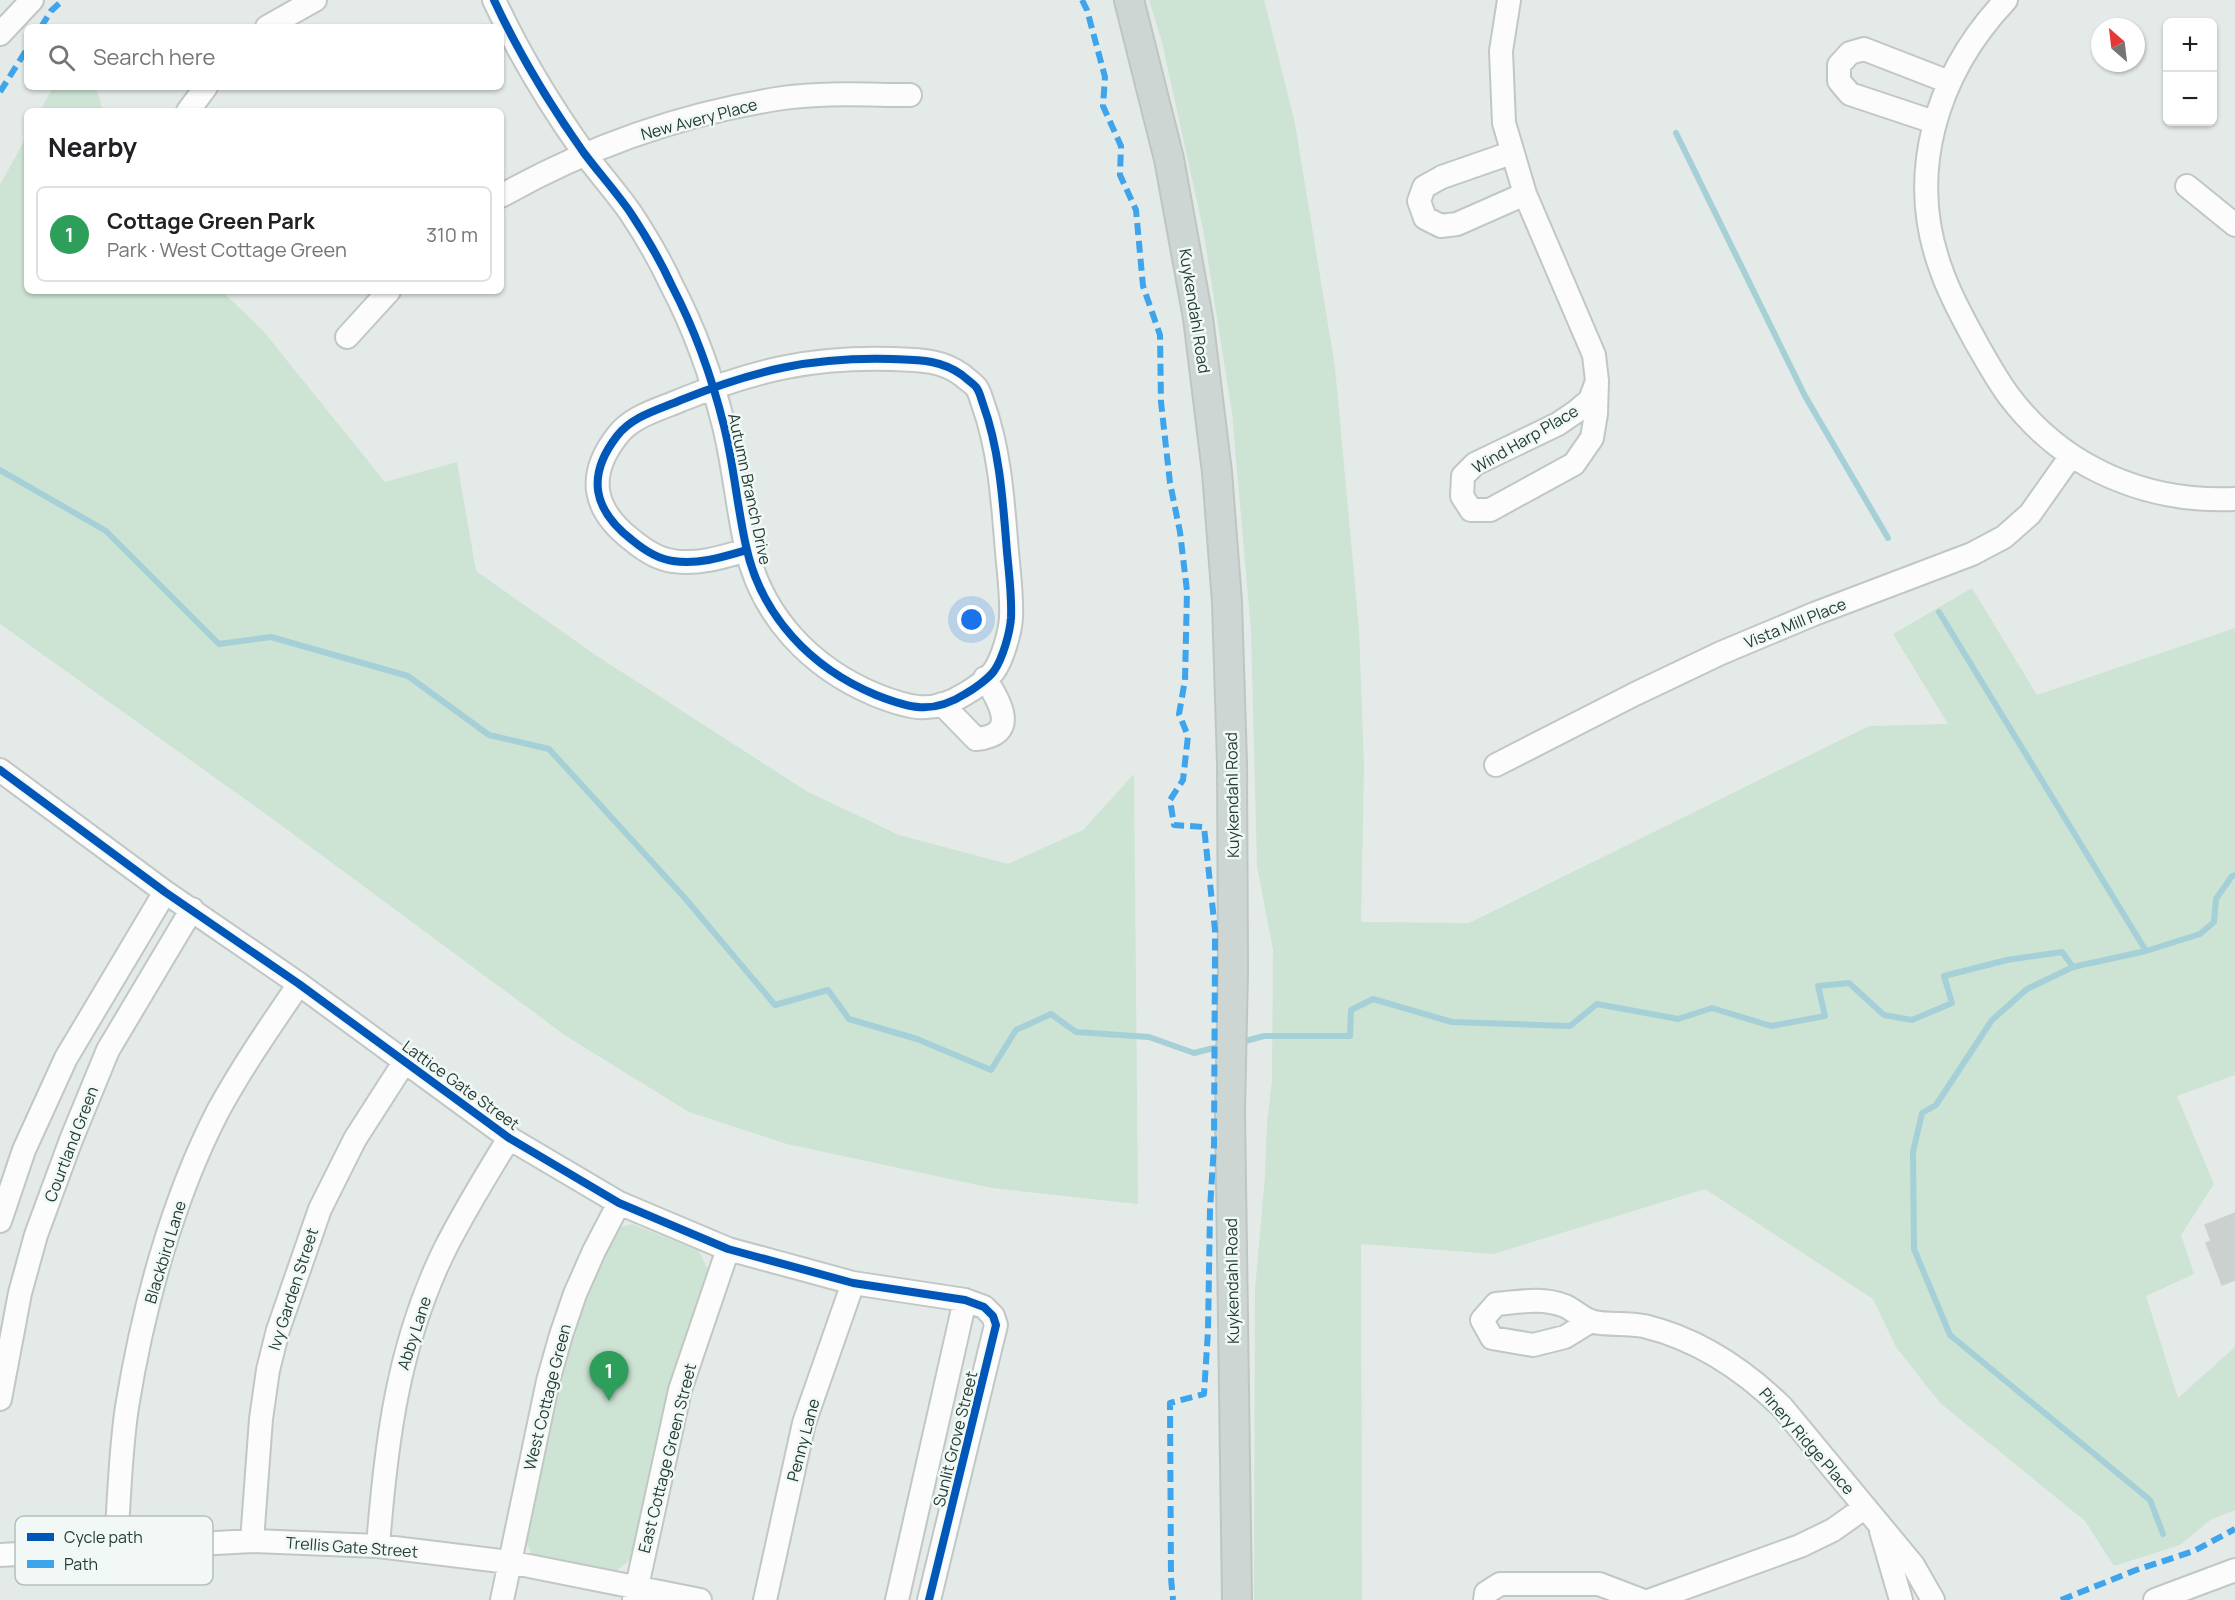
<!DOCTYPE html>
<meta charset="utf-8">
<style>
:root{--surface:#fff;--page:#f2f2f2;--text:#202124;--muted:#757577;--line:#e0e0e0;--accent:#667a74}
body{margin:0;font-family:Manrope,sans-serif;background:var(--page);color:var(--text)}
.controls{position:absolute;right:18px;top:18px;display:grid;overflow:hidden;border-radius:9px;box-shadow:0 2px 4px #0004}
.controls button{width:54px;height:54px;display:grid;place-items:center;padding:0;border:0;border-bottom:2px solid var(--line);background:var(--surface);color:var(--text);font:30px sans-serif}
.compass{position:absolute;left:2091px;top:18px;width:54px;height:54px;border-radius:50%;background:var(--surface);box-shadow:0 2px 4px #0004;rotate:332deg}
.you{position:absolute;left:972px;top:620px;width:21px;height:21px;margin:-15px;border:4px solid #fff;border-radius:50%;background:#1a73e8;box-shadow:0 0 0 9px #1a73e833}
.badge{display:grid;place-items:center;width:39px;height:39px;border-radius:50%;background:var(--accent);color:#fff;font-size:20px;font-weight:700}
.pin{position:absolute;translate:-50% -50px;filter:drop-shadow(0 2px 3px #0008)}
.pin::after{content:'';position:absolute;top:32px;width:21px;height:18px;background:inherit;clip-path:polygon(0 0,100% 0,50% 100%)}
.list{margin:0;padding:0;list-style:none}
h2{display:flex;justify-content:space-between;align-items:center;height:78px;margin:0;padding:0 24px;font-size:26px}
h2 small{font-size:20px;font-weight:400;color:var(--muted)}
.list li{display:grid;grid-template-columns:39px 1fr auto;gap:18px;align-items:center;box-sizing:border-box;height:96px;margin:0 12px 12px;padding:0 12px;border:2px solid var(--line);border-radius:9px}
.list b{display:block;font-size:22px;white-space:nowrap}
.list p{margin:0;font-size:20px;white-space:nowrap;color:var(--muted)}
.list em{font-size:20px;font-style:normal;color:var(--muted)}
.icon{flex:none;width:33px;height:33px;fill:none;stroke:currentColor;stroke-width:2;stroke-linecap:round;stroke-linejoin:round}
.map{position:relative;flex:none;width:2235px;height:1600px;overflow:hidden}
.search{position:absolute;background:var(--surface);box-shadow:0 2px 4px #0004;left:24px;top:24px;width:480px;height:66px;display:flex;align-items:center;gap:15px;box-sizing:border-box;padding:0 21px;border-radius:9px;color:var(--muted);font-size:22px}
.panel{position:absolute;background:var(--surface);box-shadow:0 2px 4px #0004;left:24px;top:108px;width:480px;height:186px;border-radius:9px}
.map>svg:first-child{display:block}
.green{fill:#cde3d4}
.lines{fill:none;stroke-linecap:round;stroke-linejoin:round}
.stream{stroke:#a6d0d7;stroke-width:6}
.building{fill:#cbd1cf;stroke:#cdd2d0;stroke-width:1.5}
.minor-casing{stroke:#c1c7c4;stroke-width:26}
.major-casing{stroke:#bdc6c3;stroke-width:32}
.minor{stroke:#fbfcfb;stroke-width:22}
.major{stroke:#cdd6d3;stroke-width:28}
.quiet{stroke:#3ea4eb;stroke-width:6;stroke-dasharray:12 6;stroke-linecap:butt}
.cycleway-casing{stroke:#f2f8f5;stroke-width:11}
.cycleway{stroke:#0057b8;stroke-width:8}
.labels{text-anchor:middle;stroke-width:5;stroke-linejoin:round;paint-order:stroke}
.street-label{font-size:16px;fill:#223d36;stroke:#f2f8f5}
.key{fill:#f2f8f5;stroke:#b4c0bc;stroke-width:1.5}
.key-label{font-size:16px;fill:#223d36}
</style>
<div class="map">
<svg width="2235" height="1600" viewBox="0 0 2235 1600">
<rect width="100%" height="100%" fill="#e4eae7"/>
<path class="green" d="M1149,0H1264L1295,124L1335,367L1359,629L1364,766L1361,922L1469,923L1869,726L1948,724L1893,634L1972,588L2037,695L2235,628V1075L2177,1096L2214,1184L2181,1235L2194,1274L2146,1296L2178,1398L2235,1347V1510L2210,1520L2180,1545L2114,1566L2085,1521L1940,1403L1896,1347L1873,1299L1705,1189L1493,1254L1361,1244L1362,1600H1254L1255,1291L1265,1175L1267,1123L1272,1080L1273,950L1257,866L1251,630L1232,413L1203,229L1162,42Z
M53,87H96L103,111H40Z
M27,136V291H222L264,332L385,482L457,462L476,571L597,656L806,791L899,835L1008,864L1083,830L1134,774L1138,1204L992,1188L787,1144L689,1112L566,1036L270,817L0,624V185Z
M632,1224L699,1251L709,1272L668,1392L631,1559L613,1573L534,1558L522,1534L549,1410L590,1274L617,1228Z"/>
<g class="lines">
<path class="stream" d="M1676,133L1805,396L1888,538
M0,470L106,531L219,644L271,637L408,676L489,735L549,749L684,897L775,1005L828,990L849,1019L917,1039L991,1070L1016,1030L1051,1014L1076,1032L1149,1037L1194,1053L1222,1046
M1939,612L2146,951
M2073,967L2027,989L1992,1020L1936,1105L1922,1113L1913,1152L1914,1249L1950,1335L2150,1500L2163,1534
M1238,1043L1264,1036H1350L1351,1010L1373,999L1452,1022L1570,1026L1597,1004L1678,1019L1712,1008L1771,1026L1825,1016L1818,986L1849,983L1884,1015L1912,1020L1952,1003L1944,976L2007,960L2062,952L2073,967L2146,951L2200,934L2214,922L2216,899L2232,876L2235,875"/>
</g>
<path class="building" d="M2235,1213V1280L2222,1285L2206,1243L2211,1241L2205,1225Z"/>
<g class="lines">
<defs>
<path id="minor" d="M494,0C519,54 550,105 584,153C599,173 616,192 630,212C646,236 660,260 672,286C695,330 712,378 724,426C734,466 737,506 746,546C761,616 811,668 876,695C909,708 932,715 965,694C974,689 988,679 994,671C1003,658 1010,632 1011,618C1012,596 1009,574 1007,552C1003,503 1000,451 983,404C981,399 980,392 976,387C975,385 964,377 962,375C940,359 917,360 891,359C811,357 755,370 681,400C658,410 632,416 617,436C586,476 593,510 632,540C644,550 657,559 673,561C698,565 723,557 747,550
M1509,0L1501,51L1504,123L1525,194L1594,355L1597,381L1596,414L1592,438L1574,464L1490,510H1471L1462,496L1463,476L1475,464L1558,424L1577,411L1590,400L1597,381
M2006,0C1936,74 1905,175 1942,272C1951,298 1965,322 1978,346C1988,363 1997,380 2009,396C2063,468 2146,503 2235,499
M267,27L315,0
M0,34L32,0
M188,111L206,87
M1934,122L1850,94L1839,81V65L1850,53L1864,49L1949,82
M1511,153L1442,177L1424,187L1419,201L1425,218L1441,226L1457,224L1525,194
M2187,186L2235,225
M501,196C588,147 684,113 783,98C825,92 869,95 910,95
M347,337L389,291
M942,704L976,739C1021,735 999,701 985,678
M1496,765L1635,694L1721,653L1814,614L1972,554L2004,537L2030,514L2071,456
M0,770L165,892L299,984L509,1138L619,1203L728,1249L853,1283L965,1300L984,1307L993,1316L996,1325L929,1600
M0,1221L24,1150L66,1058L165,892
M1591,1321L1565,1337L1533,1345L1492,1338L1482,1320L1496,1304C1519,1302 1542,1297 1565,1306C1574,1310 1583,1319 1593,1322C1609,1325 1627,1323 1644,1326C1698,1339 1742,1368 1782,1407L1913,1565L1933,1600
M0,1399L20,1293L36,1235L71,1140L108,1050L192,909
M1881,1531L1901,1600
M252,1541L261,1419L268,1370L278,1330L320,1209L355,1139L405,1061
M378,1546C386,1442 398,1344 445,1249C464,1211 487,1174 509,1138
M116,1548C119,1501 120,1453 127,1407C143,1308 172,1200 218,1111C242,1067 271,1025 299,984
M0,1555L252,1541L378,1546L509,1562L700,1600
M502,1600L548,1381L561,1335L575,1294L594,1251L619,1203
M634,1600L680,1390L728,1249
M765,1600L804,1423L853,1283
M897,1600L965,1300
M1485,1600L1486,1593L1500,1584H1599L1641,1600
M1651,1600L1800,1546L1833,1530L1864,1508
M2155,1600L2235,1570"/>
<path id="major" d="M1129,0L1169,159L1198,318L1217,472L1227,602L1232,763L1233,971L1230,1111L1237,1600"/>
</defs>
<use href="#minor" class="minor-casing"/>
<use href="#major" class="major-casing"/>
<use href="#minor" class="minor"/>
<use href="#major" class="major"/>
<path class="quiet" d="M1082,0L1087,10L1105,77L1103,106L1121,146L1120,175L1136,210L1143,286L1160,335L1161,402L1170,483L1180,532L1187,591L1185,680L1179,714L1188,736L1183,780L1170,800L1174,825L1204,827L1215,930V954L1214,1145L1210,1209L1208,1331L1204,1394L1170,1403L1171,1578L1173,1600
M41,27L51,11L63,0
M0,92L27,49
M2061,1600L2136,1570L2194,1551L2235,1529"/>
<defs>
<path id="cycleway" d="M494,0C519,54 550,105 584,153C599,173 616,192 630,212C646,236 660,260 672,286C695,330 712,378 724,426C734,466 737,506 746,546C761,616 811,668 876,695C909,708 932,715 965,694C974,689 988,679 994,671C1003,658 1010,632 1011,618C1012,596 1009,574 1007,552C1003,503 1000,451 983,404C981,399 980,392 976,387C975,385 964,377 962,375C940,359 917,360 891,359C811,357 755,370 681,400C658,410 632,416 617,436C586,476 593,510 632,540C644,550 657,559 673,561C698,565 723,557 747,550
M0,770L165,892L299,984L509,1138L619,1203L728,1249L853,1283L965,1300L984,1307L993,1316L996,1325L929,1600"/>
</defs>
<use href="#cycleway" class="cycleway-casing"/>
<use href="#cycleway" class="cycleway"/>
</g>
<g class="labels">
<g class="street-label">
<text transform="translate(699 119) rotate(-15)" y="6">New Avery Place</text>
<text transform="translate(1195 311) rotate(81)" y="6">Kuykendahl Road</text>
<text transform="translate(1525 439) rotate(-30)" y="6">Wind Harp Place</text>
<text transform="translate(750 489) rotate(78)" y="6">Autumn Branch Drive</text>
<text transform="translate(1795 623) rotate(-22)" y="6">Vista Mill Place</text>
<text transform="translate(1232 795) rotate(-91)" y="6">Kuykendahl Road</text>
<text transform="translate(461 1085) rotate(36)" y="6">Lattice Gate Street</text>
<text transform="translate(71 1144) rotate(-69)" y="6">Courtland Green</text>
<text transform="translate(165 1252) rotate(-73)" y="6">Blackbird Lane</text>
<text transform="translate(1232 1281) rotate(-91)" y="6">Kuykendahl Road</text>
<text transform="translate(293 1289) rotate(-72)" y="6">Ivy Garden Street</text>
<text transform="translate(414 1333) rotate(-72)" y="6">Abby Lane</text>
<text transform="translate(547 1397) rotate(-76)" y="6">West Cottage Green</text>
<text transform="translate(955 1439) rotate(-76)" y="6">Sunlit Grove Street</text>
<text transform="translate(803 1440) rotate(-75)" y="6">Penny Lane</text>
<text transform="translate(1807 1441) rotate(49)" y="6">Pinery Ridge Place</text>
<text transform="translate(667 1458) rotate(-76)" y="6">East Cottage Green Street</text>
<text transform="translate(352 1547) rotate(4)" y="6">Trellis Gate Street</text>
</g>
</g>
<rect x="15" y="1516" width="198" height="69" rx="9" class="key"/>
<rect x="27" y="1533" width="27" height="8" fill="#0057b8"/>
<rect x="27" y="1560" width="27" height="8" fill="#3ea4eb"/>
<g class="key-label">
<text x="64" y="1543">Cycle path</text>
<text x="64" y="1570">Path</text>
</g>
</svg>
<div class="controls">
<button>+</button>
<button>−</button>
</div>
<svg class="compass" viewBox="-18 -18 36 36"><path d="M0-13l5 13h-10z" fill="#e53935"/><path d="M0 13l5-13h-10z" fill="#757577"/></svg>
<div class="you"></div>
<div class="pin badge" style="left:609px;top:1401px;background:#2e9e5b">1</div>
<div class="search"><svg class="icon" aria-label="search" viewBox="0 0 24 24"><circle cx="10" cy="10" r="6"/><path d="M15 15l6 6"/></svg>Search here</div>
<section class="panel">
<h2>Nearby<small></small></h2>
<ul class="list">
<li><span class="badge" style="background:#2e9e5b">1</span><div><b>Cottage Green Park</b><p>Park · West Cottage Green</p></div><em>310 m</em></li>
</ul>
</section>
</div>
